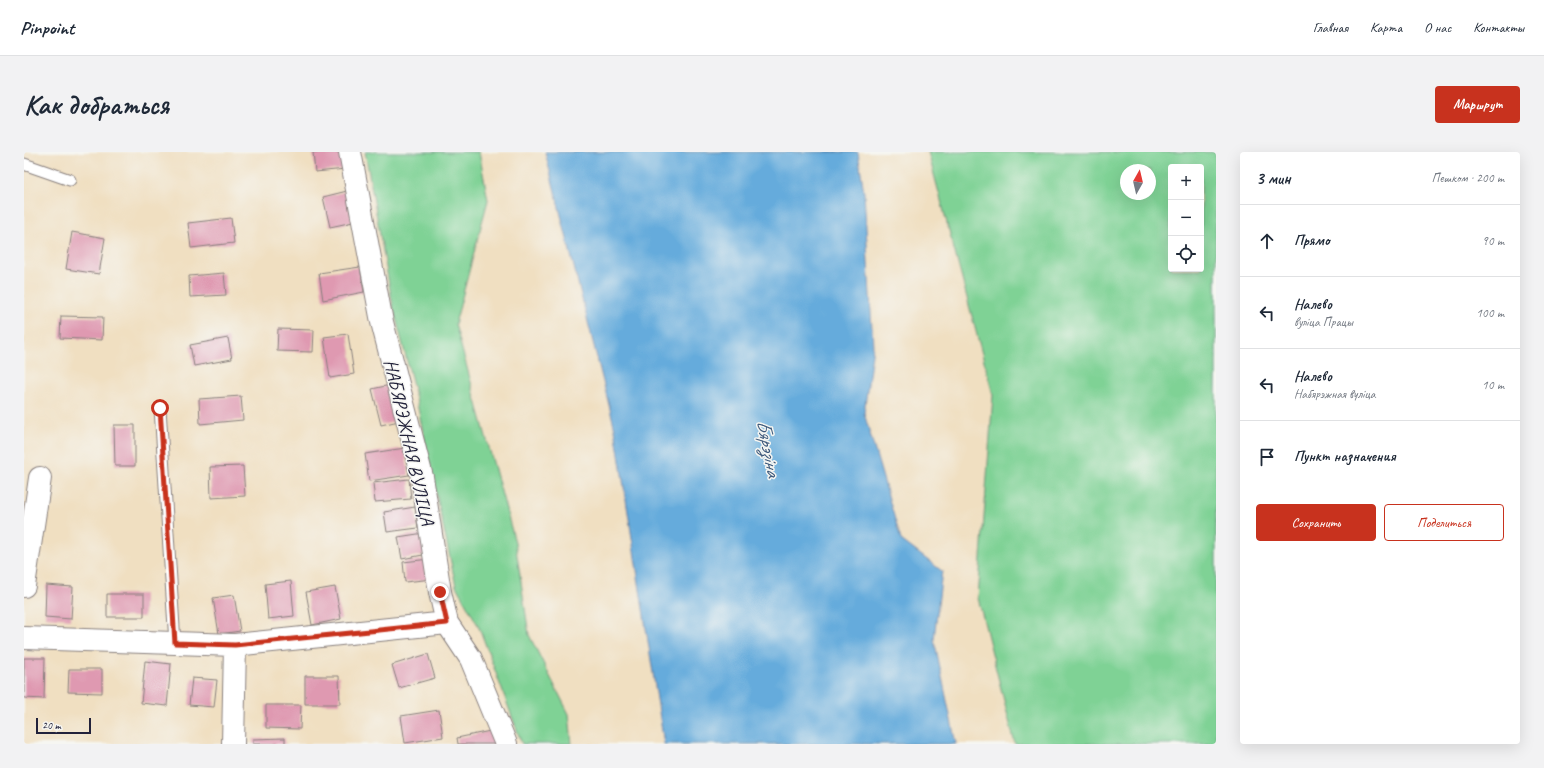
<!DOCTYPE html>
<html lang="ru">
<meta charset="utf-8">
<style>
:root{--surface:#fff;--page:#f2f2f3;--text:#1f2937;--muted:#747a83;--line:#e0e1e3;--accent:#c8321e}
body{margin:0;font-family:Caveat,sans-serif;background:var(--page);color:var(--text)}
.controls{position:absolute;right:12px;top:12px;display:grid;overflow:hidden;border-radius:4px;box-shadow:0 4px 16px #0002}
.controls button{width:36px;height:36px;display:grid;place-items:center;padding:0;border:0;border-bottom:1px solid var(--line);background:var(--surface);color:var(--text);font:20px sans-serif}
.compass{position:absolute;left:1096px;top:12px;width:36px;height:36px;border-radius:50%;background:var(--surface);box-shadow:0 4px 16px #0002;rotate:8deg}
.scale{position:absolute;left:12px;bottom:10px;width:55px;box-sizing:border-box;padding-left:4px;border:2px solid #22223b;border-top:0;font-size:11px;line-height:14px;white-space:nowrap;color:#22223b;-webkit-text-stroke:3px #f6f6f2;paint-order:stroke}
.stop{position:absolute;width:12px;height:12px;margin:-9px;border:3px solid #c8321e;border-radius:50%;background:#fff}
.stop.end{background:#c8321e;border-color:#fff;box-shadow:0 1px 4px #0008}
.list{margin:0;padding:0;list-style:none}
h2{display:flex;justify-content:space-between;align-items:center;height:52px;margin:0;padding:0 16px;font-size:17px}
h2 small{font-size:13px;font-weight:400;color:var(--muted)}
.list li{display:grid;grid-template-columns:26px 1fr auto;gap:12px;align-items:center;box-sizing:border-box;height:72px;padding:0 16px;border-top:1px solid var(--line)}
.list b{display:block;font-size:15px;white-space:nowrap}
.list p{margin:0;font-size:13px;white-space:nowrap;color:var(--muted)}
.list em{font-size:13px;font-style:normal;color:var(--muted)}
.actions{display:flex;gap:8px;padding:12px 16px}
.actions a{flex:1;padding:9px 0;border:1px solid var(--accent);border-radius:4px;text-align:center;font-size:14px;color:var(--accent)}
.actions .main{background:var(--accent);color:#fff}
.icon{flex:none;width:22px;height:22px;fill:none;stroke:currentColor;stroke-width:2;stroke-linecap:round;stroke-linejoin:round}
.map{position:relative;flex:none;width:1192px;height:592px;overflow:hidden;border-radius:4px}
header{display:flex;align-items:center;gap:24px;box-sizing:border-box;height:56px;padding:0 20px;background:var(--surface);border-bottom:1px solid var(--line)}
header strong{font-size:19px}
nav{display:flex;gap:22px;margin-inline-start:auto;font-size:14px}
.intro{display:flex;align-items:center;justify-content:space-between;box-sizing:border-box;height:96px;padding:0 24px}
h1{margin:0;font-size:28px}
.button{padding:10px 18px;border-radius:4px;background:var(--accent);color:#fff;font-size:14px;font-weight:700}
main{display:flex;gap:24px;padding:0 24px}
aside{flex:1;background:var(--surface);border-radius:4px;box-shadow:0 4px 16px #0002}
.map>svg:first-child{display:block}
.green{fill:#7fd295;stroke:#507a68;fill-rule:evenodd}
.water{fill:#65abdc;stroke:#44668c}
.building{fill:#df99b1}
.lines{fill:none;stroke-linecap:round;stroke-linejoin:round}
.lane-casing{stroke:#89807e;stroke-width:13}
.street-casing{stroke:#89807e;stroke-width:24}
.lane{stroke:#fff;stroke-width:11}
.street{stroke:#fff;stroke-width:22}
.route{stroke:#c8321e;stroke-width:5}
.labels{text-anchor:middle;stroke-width:3;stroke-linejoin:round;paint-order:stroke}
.street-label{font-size:19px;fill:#22223b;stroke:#f6f6f2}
.water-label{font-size:20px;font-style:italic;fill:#3d597b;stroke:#f6f6f2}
</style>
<header>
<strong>Pinpoint</strong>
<nav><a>Главная</a><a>Карта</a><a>О нас</a><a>Контакты</a></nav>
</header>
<div class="intro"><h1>Как добраться</h1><a class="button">Маршрут</a></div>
<main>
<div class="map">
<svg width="1192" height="592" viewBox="0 0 1192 592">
<rect width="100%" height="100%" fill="#f6f6f2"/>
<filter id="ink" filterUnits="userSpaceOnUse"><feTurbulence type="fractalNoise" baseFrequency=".025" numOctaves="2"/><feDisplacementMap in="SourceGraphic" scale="8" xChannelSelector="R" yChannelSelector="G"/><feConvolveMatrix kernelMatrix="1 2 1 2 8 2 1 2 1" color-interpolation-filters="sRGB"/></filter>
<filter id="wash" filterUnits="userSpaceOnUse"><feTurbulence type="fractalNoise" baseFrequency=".012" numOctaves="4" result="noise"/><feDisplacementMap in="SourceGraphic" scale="16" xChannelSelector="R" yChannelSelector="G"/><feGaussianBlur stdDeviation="0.9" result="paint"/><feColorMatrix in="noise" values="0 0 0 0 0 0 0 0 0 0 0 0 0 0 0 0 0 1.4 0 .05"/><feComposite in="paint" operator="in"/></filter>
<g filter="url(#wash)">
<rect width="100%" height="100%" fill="#f0dfc1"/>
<path class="green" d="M341,0H455L464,48L431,172L491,390L505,483L545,562L548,592H498L455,475L432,434L389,233L369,154Z
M904,0H1192V592H991L954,446L969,243ZM1147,15H1177V117H1147ZM1102,18H1126V42H1102Z"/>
<path class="water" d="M521,0H834L840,41L849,194L840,261L877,388L918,419L910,487L932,592H640L591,277Z"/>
<g id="blocks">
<path class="building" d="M289,0H320L322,17L291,20Z
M323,39L329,70L306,75L299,45Z
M207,66L210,91L167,96L164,71Z
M48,80L81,86L75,122L42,117Z
M336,115L340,140L299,148L295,121Z
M200,121L202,143L166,145L165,124Z
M37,164L79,165L78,188L36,186Z
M254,177L290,178L289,200L253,199Z
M324,182L330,222L306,226L300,185Z
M204,186L208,207L170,214L166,193Z
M366,233L375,269L357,273L348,237Z
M217,244L219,268L176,272L175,247Z
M90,273H111V314H91Z
M381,296L385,323L345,329L341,302Z
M219,314L221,344L187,346L186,315Z
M385,327L387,347L351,350L349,331Z
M391,355L394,376L363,380L360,360Z
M400,381L404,402L378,407L374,385Z
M406,407L408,427L381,430L379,410Z
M267,429L270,464L244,467L241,432Z
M22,433L49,435L47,467L21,465Z
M311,435L317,467L288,473L282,440Z
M83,442H120V465H83Z
M210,443L216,479L195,482L189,446Z
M404,502L411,526L375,536L368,513Z
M0,506H21L20,547L0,546Z
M121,509L147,512L143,554L117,551Z
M45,517H78V541L44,540Z
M281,524H315L316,552H281Z
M168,526L193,528L190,555L165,553Z
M242,553H277L276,577L242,576Z
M415,558L419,585L381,591L377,564Z
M471,578L474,592H434L433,586Z
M261,586V592H229V587Z"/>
</g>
</g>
<g filter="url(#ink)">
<use href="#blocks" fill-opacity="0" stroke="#89807e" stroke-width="1"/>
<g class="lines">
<defs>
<path id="lane" d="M0,12L46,28
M136,256L151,491"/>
<path id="street" d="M326,0L358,170L398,325L416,440L423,471L447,507L482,592
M0,434L16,326
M0,486L211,493L423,471
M209,592L211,493"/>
</defs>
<use href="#lane" class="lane-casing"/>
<use href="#street" class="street-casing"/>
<use href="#lane" class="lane"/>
<use href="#street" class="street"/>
</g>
</g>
<g class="lines" filter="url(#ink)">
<path class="route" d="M136,256L151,491L211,493L423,471L416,440"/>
</g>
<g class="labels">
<g class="street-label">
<text transform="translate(386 290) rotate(77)" y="7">НАБЯРЭЖНАЯ ВУЛІЦА</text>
</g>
<g class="water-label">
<text transform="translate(745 296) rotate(79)" y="7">Бярэзіна</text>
</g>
</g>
</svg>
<div class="controls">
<button>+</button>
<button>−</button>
<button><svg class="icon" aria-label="locate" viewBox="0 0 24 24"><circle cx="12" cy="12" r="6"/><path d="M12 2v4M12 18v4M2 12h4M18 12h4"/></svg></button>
</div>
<svg class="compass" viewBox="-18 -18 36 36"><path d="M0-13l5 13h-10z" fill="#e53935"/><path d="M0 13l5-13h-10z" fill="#747a83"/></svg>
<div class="scale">20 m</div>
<div class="stop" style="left:136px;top:256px"></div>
<div class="stop end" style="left:416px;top:440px"></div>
</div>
<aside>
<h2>3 мин<small>Пешком · 200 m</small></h2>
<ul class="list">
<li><svg class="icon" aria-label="ahead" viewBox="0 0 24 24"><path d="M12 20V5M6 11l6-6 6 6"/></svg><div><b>Прямо</b></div><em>90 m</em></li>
<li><svg class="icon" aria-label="left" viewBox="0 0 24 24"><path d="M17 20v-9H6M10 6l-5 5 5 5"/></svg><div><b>Налево</b><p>вуліца Працы</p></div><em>100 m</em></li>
<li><svg class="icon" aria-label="left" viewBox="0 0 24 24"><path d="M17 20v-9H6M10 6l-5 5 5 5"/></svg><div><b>Налево</b><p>Набярэжная вуліца</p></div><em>10 m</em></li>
<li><svg class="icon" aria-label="arrive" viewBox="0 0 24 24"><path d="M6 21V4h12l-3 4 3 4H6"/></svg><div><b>Пункт назначения</b></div></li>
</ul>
<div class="actions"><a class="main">Сохранить</a><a>Поделиться</a></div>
</aside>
</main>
